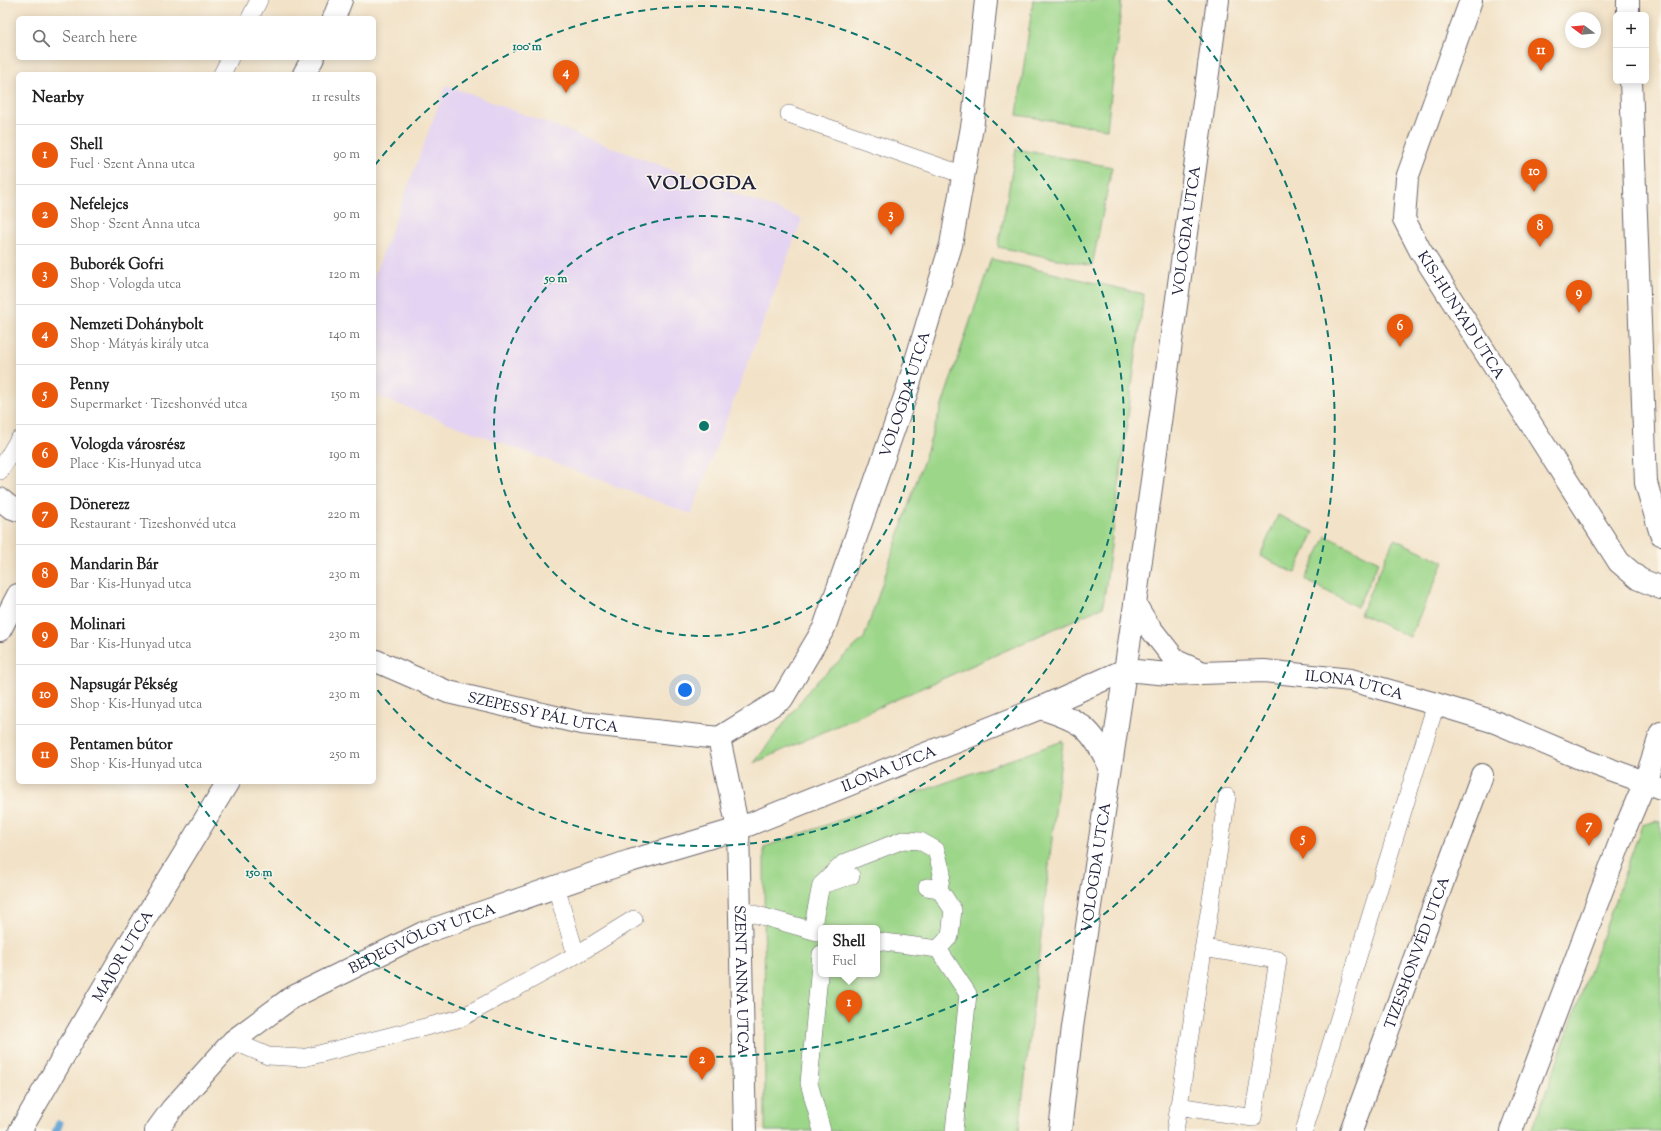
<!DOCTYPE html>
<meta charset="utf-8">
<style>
:root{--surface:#fff;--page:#f6f6f6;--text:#222;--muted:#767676;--line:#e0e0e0;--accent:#ea580c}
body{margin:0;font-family:"Sorts Mill Goudy",serif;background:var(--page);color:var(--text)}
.controls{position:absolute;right:12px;top:12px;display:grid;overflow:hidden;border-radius:6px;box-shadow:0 2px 10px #0003}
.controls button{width:36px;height:36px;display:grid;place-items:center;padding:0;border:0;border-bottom:1px solid var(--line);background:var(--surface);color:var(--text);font:20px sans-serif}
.compass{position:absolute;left:1565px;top:12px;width:36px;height:36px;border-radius:50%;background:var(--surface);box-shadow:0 2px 10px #0003;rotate:286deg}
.you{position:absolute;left:685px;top:690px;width:14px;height:14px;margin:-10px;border:3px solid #fff;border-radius:50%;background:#1a73e8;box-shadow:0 0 0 6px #1a73e833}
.badge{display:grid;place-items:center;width:26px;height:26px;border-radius:50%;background:var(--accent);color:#fff;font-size:13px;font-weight:700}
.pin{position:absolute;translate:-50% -33px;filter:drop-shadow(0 1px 2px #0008)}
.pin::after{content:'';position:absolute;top:21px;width:14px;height:12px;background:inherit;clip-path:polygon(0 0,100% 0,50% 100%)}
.popup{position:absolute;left:818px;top:925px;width:62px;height:52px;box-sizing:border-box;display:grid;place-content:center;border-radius:6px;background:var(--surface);filter:drop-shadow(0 1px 3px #0005);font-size:13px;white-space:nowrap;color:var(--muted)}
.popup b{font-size:15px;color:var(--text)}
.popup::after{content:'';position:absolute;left:50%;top:100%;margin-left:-8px;border:8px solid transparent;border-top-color:var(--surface)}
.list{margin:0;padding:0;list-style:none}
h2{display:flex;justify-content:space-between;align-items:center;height:52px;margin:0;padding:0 16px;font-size:17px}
h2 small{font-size:13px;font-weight:400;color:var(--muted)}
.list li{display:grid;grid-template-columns:26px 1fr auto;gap:12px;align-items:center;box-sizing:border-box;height:60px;padding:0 16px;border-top:1px solid var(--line)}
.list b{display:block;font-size:15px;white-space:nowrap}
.list p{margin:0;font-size:13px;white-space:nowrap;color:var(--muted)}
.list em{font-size:13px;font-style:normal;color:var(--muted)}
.icon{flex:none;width:22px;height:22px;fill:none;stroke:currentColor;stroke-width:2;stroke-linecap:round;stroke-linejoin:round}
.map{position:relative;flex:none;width:1661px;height:1131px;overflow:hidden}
.search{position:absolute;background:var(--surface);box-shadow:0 2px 10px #0003;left:16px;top:16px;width:360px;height:44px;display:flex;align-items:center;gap:10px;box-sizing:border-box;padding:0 14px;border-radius:6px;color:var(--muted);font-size:15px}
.panel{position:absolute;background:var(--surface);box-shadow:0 2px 10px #0003;left:16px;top:72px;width:360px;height:712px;border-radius:6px}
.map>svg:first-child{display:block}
.built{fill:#e4d3f2}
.green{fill:#9cd689;stroke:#5f7c62;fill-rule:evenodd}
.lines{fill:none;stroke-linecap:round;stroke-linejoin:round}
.stream{stroke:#5fa2d3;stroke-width:8}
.lane-casing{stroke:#6b656c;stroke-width:18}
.street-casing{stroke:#6b656c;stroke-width:24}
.secondary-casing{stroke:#6b656c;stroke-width:24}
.lane{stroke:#fff;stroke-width:17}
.street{stroke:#fff;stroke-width:22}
.secondary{stroke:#fff;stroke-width:22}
.ring{fill:none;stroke:#0f766e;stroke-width:2;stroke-dasharray:7 5}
.labels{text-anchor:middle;stroke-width:3;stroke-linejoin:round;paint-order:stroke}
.street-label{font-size:15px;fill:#22223b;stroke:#fbf7ec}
.district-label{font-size:19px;font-weight:bold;letter-spacing:1px;fill:#22223b;stroke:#fbf7ec}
.centre{fill:#0f766e;stroke:#fbf7ec;stroke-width:2}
.ring-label{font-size:12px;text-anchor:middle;font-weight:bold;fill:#0f766e;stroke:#fbf7ec;stroke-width:3;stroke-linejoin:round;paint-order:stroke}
</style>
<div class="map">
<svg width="1661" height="1131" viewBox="0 0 1661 1131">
<rect width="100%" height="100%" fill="#fbf7ec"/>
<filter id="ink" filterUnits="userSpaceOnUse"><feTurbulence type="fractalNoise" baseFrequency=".025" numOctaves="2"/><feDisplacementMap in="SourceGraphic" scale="8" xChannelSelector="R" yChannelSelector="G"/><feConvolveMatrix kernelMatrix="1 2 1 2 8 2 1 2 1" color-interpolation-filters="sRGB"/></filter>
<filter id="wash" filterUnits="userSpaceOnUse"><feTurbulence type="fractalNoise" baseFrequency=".012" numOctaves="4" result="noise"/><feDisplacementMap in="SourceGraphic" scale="16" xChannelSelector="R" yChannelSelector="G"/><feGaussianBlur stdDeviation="0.9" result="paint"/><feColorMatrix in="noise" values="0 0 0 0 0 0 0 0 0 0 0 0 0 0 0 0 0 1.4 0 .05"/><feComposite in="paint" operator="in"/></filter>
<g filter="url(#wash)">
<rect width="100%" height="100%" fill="#f2e2c7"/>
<path class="built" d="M446,85L802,219L691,514L374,395V277Z"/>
<path class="green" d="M1033,0H1122L1107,129L1017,115Z
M1016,149L1112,167L1092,266L998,247Z
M991,259L1144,294L1103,607L754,763L813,685L864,638Z
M1278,515L1314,532L1295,573L1260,556Z
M1326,536L1379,562L1357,607L1305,580Z
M1394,539L1444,562L1410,637L1360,614Z
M1063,741L1019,1131H765L764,847ZM821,928H877V974H821Z
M1656,821L1661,822V1131H1532L1642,825Z"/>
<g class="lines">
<path class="stream" d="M56,1131L59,1124"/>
</g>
</g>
<g filter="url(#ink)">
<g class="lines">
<defs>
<path id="lane" d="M250,18L259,0
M222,74L230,58
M789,114L964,175
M0,471L18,440
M821,885L844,863L903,840L920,841L936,850L942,873L939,889
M556,887L576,955
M927,887L939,889L953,910L950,936L938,949
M740,910L821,933
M812,930L821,885L851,876
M877,941L938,949L968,994L954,1131
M821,954L809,1083L822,1131
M233,1041L268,1056L303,1058L461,1018L576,955L634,919
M1178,1106L1253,1118L1278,960L1203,948
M1175,1131L1227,797
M1304,1131L1436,704"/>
<g id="street">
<path id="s1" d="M1471,0L1407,178L1404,219L1420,250L1619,562L1639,579L1661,588"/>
<path d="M1628,0V15"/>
<path d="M334,18L341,0"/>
<path d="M304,74L313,58"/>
<path d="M1631,81L1646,483L1661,534"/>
<path d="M0,499L10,507L18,510"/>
<path d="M1135,604L1147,624L1176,661L1201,672"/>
<path d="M0,630L18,595"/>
<path id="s2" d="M374,660L448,692L581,723L719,738"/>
<path d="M1040,708C1082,721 1091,727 1110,767"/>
<path id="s3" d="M719,738L782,699L824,628L906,394L951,245L973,121L986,0"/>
<path id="s4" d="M719,738L738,829L745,1131"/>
<path id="s5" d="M20,1131L120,959L228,782"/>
<path id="s6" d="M156,1131L172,1109L233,1041L291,998L423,933L630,861L738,829L1040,708L1125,670L1169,674L1264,671L1351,680L1436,704L1495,722L1589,762L1661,788"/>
<path id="s7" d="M1351,1131L1482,775"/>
<path d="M1511,1131L1625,829L1645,782L1661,733"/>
</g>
<g id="secondary">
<path id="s8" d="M1060,1131L1072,1027L1135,604L1218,0"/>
</g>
</defs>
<use href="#lane" class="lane-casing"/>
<use href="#street" class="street-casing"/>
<use href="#secondary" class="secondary-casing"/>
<use href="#lane" class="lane"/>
<use href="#street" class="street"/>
<use href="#secondary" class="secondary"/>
</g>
</g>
<g class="ring">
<circle cx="704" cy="426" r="210"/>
<path d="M375 165A420 420 0 1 1 375 687"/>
<path d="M1168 0A630 630 0 1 1 185 783"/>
</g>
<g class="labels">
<g class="street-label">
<text dy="5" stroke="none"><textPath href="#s8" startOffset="909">VOLOGDA UTCA</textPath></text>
<text dy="5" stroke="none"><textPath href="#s1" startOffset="342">KIS-HUNYAD UTCA</textPath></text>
<text dy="5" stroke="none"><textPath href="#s3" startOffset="404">VOLOGDA UTCA</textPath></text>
<text dy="5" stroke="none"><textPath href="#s6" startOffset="1319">ILONA UTCA</textPath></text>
<text dy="5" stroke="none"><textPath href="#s2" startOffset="178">SZEPESSY PÁL UTCA</textPath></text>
<text dy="5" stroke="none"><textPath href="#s6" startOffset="832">ILONA UTCA</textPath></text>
<text dy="5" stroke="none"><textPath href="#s8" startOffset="266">VOLOGDA UTCA</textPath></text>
<text dy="5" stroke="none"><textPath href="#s6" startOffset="335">BEDEGVÖLGY UTCA</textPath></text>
<text dy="5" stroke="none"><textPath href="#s7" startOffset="190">TIZESHONVÉD UTCA</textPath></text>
<text dy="5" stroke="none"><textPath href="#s5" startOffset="203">MAJOR UTCA</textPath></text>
<text dy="5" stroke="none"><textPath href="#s4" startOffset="244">SZENT ANNA UTCA</textPath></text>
</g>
<g class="district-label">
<text x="702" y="189">VOLOGDA</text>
</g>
</g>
<circle cx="704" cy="426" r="6" class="centre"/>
<g class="ring-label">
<text x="527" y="50">100 m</text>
<text x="556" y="282">50 m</text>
<text x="259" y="876">150 m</text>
</g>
</svg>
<div class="controls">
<button>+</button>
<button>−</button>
</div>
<svg class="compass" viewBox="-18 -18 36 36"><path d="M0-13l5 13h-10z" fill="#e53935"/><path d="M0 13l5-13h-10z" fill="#767676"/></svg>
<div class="you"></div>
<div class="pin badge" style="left:849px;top:1023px">1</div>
<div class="popup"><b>Shell</b>Fuel</div>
<div class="pin badge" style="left:702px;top:1080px">2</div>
<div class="pin badge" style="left:891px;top:235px">3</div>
<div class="pin badge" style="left:566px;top:93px">4</div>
<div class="pin badge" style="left:1303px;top:859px">5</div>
<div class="pin badge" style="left:1400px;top:347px">6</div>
<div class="pin badge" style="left:1589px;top:846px">7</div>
<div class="pin badge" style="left:1540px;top:247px">8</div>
<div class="pin badge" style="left:1579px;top:313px">9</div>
<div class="pin badge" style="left:1534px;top:192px">10</div>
<div class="pin badge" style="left:1541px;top:71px">11</div>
<div class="search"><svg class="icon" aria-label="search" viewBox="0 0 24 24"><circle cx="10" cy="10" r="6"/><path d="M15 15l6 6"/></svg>Search here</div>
<section class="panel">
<h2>Nearby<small>11 results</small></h2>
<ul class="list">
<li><span class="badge">1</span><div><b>Shell</b><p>Fuel · Szent Anna utca</p></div><em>90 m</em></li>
<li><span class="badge">2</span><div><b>Nefelejcs</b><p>Shop · Szent Anna utca</p></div><em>90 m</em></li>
<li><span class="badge">3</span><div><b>Buborék Gofri</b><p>Shop · Vologda utca</p></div><em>120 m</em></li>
<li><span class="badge">4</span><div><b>Nemzeti Dohánybolt</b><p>Shop · Mátyás király utca</p></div><em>140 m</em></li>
<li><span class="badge">5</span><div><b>Penny</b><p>Supermarket · Tizeshonvéd utca</p></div><em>150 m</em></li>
<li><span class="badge">6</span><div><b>Vologda városrész</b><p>Place · Kis-Hunyad utca</p></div><em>190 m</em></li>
<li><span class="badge">7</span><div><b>Dönerezz</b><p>Restaurant · Tizeshonvéd utca</p></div><em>220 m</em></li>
<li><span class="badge">8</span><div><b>Mandarin Bár</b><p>Bar · Kis-Hunyad utca</p></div><em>230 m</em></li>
<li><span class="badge">9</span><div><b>Molinari</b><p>Bar · Kis-Hunyad utca</p></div><em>230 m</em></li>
<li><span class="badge">10</span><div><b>Napsugár Pékség</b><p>Shop · Kis-Hunyad utca</p></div><em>230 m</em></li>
<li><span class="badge">11</span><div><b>Pentamen bútor</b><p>Shop · Kis-Hunyad utca</p></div><em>250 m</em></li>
</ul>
</section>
</div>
